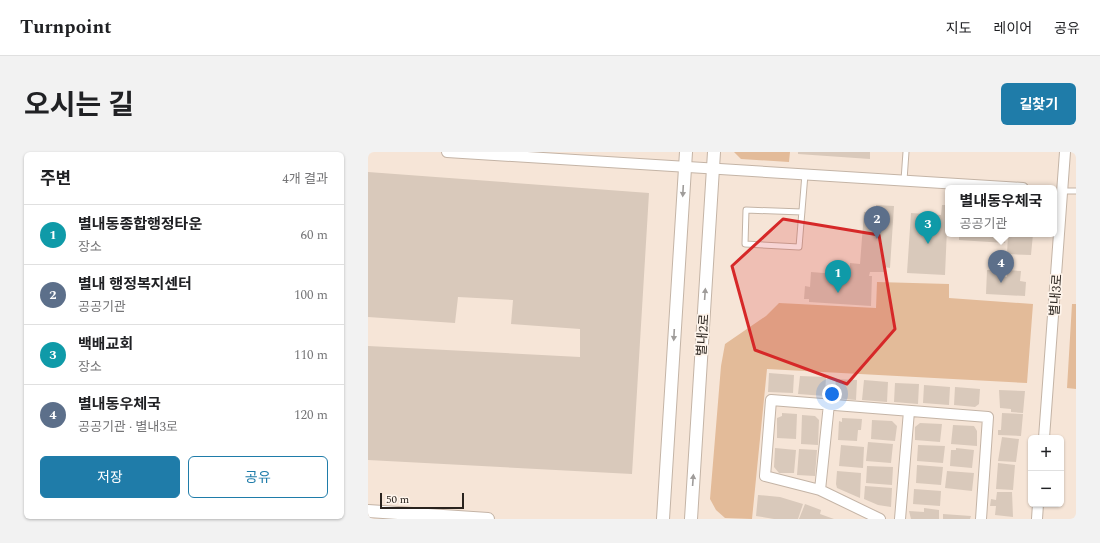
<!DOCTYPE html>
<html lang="ko">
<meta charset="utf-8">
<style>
:root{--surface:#fff;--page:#f2f2f2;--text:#202124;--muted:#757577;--line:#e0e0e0;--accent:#1f7ca9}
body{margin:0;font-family:Spectral,"Noto Sans KR",serif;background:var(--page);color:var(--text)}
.controls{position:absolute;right:12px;bottom:12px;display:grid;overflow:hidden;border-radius:6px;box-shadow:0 1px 3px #0004}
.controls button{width:36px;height:36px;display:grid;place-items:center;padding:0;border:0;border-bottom:1px solid var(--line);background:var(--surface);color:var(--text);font:20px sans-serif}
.scale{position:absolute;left:12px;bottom:10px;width:84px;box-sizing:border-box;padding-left:4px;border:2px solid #29231e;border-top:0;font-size:11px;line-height:14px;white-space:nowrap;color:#29231e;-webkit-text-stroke:3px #fef4eb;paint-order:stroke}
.you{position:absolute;left:464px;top:242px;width:14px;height:14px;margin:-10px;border:3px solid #fff;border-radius:50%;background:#1a73e8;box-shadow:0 0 0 6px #1a73e833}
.badge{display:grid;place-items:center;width:26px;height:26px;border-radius:50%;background:var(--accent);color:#fff;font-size:13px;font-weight:700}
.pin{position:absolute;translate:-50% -33px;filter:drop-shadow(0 1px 2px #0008)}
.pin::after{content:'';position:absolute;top:21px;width:14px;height:12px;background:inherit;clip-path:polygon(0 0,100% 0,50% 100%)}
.popup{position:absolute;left:577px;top:33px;width:112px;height:52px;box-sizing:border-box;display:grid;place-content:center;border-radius:6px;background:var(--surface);filter:drop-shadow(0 1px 3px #0005);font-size:13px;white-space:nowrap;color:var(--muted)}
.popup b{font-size:15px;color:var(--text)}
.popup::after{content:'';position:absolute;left:50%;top:100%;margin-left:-8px;border:8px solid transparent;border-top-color:var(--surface)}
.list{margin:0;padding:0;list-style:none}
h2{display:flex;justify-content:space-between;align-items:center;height:52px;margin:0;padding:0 16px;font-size:17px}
h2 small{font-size:13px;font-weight:400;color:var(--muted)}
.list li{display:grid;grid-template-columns:26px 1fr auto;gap:12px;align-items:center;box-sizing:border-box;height:60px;padding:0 16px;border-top:1px solid var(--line)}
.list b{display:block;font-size:15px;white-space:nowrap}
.list p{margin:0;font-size:13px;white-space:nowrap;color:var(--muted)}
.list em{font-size:13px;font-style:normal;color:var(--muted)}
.actions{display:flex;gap:8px;padding:12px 16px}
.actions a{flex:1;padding:9px 0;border:1px solid var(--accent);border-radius:6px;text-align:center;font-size:14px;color:var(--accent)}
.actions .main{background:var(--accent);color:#fff}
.map{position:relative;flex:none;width:708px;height:367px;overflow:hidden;border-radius:6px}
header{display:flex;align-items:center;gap:24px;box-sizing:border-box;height:56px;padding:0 20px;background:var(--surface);border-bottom:1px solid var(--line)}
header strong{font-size:19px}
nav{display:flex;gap:22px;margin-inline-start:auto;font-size:14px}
.intro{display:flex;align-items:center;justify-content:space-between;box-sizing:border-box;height:96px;padding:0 24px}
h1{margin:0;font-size:28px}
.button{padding:10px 18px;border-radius:6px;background:var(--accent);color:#fff;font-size:14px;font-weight:700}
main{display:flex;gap:24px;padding:0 24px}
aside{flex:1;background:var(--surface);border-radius:6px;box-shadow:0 1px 3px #0004}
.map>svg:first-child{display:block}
.green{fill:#e3bb99}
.building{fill:#d9c9bb}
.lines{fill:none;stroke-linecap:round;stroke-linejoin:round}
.service-casing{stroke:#c4b4a6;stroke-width:7}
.minor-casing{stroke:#c4b4a6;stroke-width:12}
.tertiary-casing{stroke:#c4b4a6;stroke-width:14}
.service{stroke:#fff;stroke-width:5}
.minor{stroke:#fff;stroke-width:10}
.tertiary{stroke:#fff;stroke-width:12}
.oneway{fill:#9f9c9a}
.marked{fill:#d62828;fill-opacity:0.2;stroke:#d62828;stroke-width:3;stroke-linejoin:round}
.labels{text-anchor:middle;stroke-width:3.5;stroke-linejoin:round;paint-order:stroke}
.street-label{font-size:13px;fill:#29231e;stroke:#fef4eb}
</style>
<header>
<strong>Turnpoint</strong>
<nav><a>지도</a><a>레이어</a><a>공유</a></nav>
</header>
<div class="intro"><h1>오시는 길</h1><a class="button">길찾기</a></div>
<main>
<aside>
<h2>주변<small>4개 결과</small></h2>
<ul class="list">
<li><span class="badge" style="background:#0f9aa8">1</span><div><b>별내동종합행정타운</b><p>장소</p></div><em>60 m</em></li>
<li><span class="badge" style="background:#5c6f8a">2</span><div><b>별내 행정복지센터</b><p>공공기관</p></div><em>100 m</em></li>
<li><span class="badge" style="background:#0f9aa8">3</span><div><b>백배교회</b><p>장소</p></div><em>110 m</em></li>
<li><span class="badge" style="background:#5c6f8a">4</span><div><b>별내동우체국</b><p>공공기관 · 별내3로</p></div><em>120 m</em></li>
</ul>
<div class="actions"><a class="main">저장</a><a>공유</a></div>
</aside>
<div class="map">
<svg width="708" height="367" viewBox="0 0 708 367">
<rect width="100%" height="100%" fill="#f6e5d7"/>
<path class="green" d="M366,0H422L421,10L373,7Z
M509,130L581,132V146L665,152L659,231L399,217L384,367L357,366L348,358L342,347L353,214L357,192L398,164L411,151L508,156Z
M704,152H708V237L699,236Z"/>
<path class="building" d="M430,0H502V7L430,2Z
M0,20L281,41L264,322L0,308V194L212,205V177L143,172L145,148L90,145L87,171L0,165Z
M508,53L526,54L522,116L516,115V120H502L501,124H504L503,154L441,150V147H436L437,134L442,135L443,120L481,123L482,111L492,112L496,60L508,61Z
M574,53H580L577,123L539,121L543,61L573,63Z
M591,82H638L637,91L591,88Z
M646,82H665L663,103L639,102L640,83L646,84Z
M619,118H630V124L639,125V118L653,119L652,129L658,130L657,144L618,142Z
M401,221L426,223L425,241L400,240Z
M432,224L458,225L457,244L430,242Z
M468,227L489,228L488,248L466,246Z
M496,228L520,230L519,250L494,248Z
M527,231L551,232L550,252L526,250Z
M556,233L582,235L581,253L555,251Z
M587,235L612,237L611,252L607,255L586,253Z
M631,238L657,239L655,261L643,260V257L632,256Z
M414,261L429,262L428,287L409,286V266L414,264Z
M634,261L655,262L653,284L630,283V278H633Z
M434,263L447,264L451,268L450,293L433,292Z
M474,266L494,267L493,278H490L489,289L470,288L471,269L474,270Z
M504,268L524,269L529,274L527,289L503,287Z
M552,271L574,272L572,290L547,288V275Z
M585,273L606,274L609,279V294L583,292Z
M634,285L651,287L648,310L630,309Z
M500,290L525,292L523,311L498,309Z
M473,293L496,295L495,316L471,314Z
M550,293L577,294L575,311L549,309Z
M407,296L428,298L426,321H411L406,315Z
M588,296L606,298L604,316L582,314L583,298H588Z
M431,297L449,298L447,324L429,323Z
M630,311L647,313L645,338L628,337Z
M549,313L575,315L573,333L548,331Z
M499,314L525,315L524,333L498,331Z
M469,319L493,321L492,346L469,336L468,332Z
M579,319L606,321L604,339L577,336Z
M497,334L524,336L523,355L510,353L496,347Z
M546,337L573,339L572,354L545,352Z
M629,340H644L645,365L627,363L628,354H622L623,347L628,348Z
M390,343L412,345L435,352L430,367H406L388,364Z
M437,352L453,358L452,362L466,367H431Z
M556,356L571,358V367H543L541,359L556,360Z
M575,362L603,364L602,367H575Z"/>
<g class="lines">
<defs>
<path id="service" d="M536,28L538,0
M694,39H708
M434,60L378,58L377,92L431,95L437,22"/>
<path id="minor" d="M79,0L655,36
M676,286L697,0
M452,338L461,252
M512,367L452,338L397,324L403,248L620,265L613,367
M532,367L541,259
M669,367L670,352"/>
<path id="tertiary" d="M0,359L120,367
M295,367L318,0
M323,367L346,0"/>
</defs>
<use href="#service" class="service-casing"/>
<use href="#minor" class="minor-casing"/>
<use href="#tertiary" class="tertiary-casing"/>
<use href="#service" class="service"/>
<use href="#minor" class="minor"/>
<use href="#tertiary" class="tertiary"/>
</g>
<defs><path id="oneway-solid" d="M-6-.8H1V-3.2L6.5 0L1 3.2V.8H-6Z"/></defs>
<g class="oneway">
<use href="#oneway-solid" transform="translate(315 39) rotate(93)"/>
<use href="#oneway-solid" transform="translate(337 142) rotate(-86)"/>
<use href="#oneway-solid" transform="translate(306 183) rotate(93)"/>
<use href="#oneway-solid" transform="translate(325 328) rotate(-86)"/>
</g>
<path class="marked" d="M415,67L511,83L527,177L479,232L387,198L364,114Z"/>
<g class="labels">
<g class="street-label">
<text transform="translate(687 143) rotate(-86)" y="5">별내3로</text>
<text transform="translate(334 183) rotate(-86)" y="5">별내2로</text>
</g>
</g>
</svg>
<div class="controls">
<button>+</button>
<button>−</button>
</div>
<div class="scale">50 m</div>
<div class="you"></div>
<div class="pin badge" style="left:470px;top:141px;background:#0f9aa8">1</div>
<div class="pin badge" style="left:509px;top:87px;background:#5c6f8a">2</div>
<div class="pin badge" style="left:560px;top:92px;background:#0f9aa8">3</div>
<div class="pin badge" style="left:633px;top:131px;background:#5c6f8a">4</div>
<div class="popup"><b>별내동우체국</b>공공기관</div>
</div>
</main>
